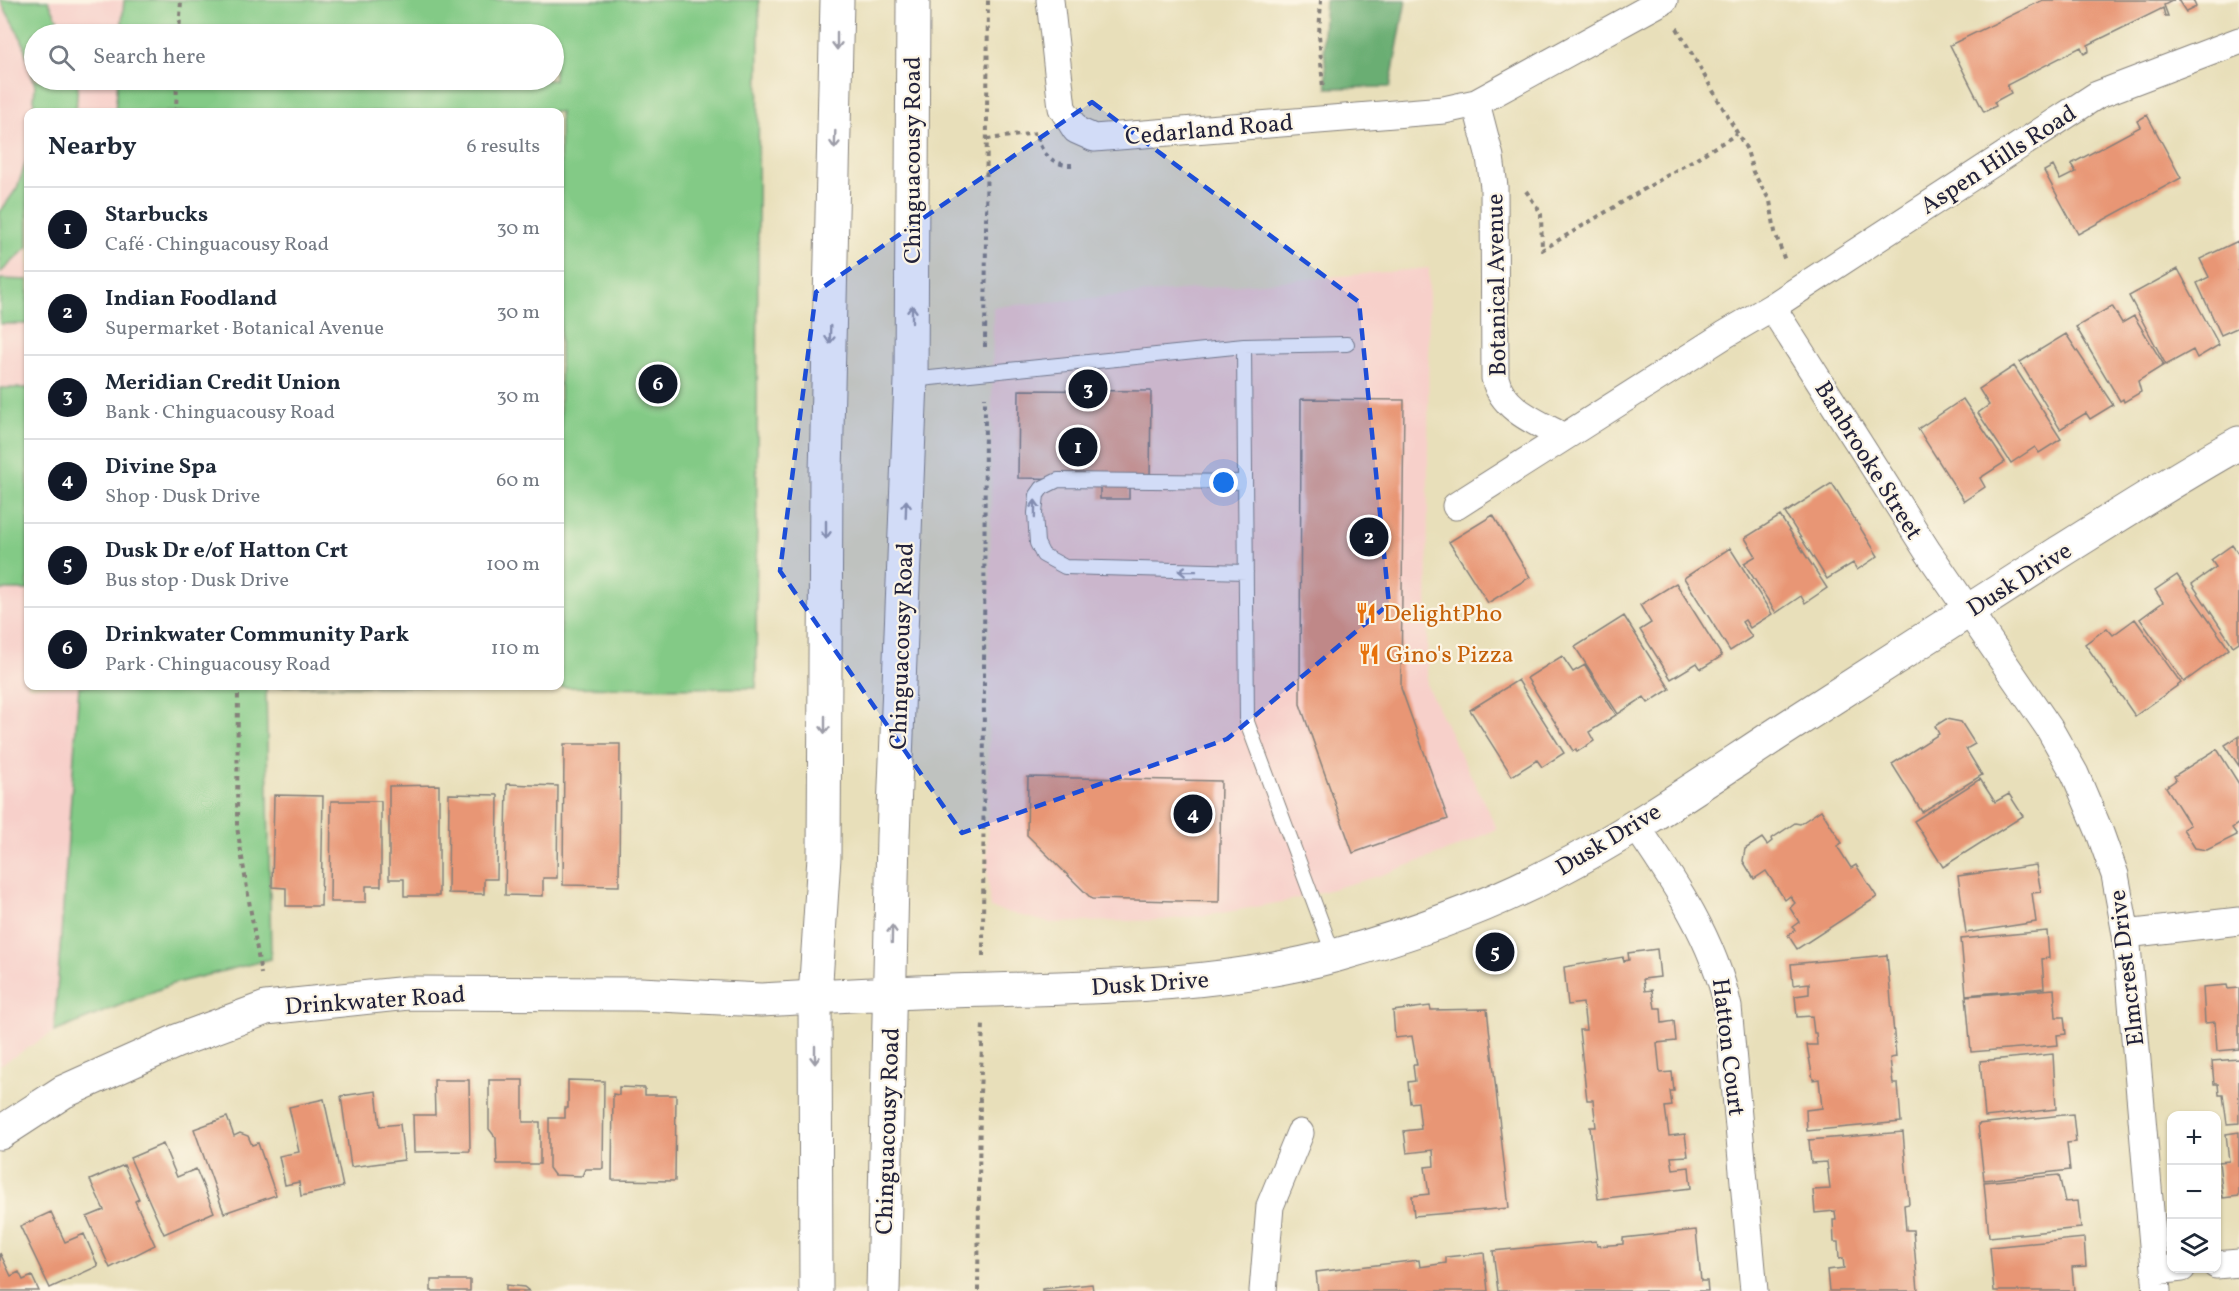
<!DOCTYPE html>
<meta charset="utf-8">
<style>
:root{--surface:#fff;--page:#f2f2f3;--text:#1f2937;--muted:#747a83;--line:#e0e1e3;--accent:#111827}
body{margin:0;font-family:Vollkorn,serif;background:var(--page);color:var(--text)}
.controls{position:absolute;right:18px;bottom:18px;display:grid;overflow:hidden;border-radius:12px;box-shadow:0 2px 4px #0004}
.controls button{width:54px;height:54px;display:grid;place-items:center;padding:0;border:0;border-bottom:2px solid var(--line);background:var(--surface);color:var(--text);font:30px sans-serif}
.you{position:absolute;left:1224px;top:483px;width:21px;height:21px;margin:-15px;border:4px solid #fff;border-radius:50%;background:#1a73e8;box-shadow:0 0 0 9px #1a73e833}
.badge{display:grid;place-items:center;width:39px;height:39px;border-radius:50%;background:var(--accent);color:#fff;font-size:20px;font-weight:700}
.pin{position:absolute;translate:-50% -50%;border:3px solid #fff;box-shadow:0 2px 6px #0006}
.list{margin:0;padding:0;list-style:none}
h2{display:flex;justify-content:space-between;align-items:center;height:78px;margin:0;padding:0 24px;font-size:26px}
h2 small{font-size:20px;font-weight:400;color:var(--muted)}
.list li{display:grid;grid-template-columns:39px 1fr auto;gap:18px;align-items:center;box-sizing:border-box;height:84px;padding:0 24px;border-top:2px solid var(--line)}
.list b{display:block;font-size:22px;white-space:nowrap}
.list p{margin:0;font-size:20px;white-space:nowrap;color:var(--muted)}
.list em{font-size:20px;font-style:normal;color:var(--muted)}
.icon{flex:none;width:33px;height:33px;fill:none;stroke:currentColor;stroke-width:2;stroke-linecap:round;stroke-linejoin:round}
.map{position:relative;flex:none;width:2239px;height:1291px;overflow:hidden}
.search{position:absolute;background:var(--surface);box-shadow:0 2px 4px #0004;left:24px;top:24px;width:540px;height:66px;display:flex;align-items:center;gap:15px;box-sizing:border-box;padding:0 21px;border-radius:33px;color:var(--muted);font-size:22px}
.panel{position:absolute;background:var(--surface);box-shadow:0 2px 4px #0004;left:24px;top:108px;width:540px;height:582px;border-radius:12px}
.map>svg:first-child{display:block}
.built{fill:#f7d0ca}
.green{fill:#83ca86;stroke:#527660;stroke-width:1.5}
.forest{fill:#6aae73;stroke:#466857;stroke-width:1.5}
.building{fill:#e89674}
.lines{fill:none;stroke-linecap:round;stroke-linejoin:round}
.service-casing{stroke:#85807a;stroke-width:16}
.minor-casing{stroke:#85807a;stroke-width:29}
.tertiary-casing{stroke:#85807a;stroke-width:35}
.secondary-casing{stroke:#85807a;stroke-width:35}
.path{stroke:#85807a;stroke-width:4;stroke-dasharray:4.5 4.5;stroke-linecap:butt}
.service{stroke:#fff;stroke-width:14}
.minor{stroke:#fff;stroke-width:27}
.tertiary{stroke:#fff;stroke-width:33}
.secondary{stroke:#fff;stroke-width:33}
.oneway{stroke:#9c9ca7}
.marked{fill:#1d4ed8;fill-opacity:0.2;stroke:#1d4ed8;stroke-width:4.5;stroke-dasharray:12 8;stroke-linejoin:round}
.labels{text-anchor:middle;stroke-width:4.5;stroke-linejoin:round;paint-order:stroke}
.street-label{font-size:24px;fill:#22223b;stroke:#fcf5e5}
.food-label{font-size:24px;fill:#c56008;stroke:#fcf5e5;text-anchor:start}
</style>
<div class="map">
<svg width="2239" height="1291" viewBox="0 0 2239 1291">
<rect width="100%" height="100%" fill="#fcf5e5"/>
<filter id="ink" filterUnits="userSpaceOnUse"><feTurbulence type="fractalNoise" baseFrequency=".0167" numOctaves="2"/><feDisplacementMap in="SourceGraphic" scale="12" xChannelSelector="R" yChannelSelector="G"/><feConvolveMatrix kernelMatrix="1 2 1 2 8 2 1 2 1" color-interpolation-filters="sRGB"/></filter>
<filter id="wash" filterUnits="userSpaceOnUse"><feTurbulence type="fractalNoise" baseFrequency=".008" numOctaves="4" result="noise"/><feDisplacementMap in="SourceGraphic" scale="24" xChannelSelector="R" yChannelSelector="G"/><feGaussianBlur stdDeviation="1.35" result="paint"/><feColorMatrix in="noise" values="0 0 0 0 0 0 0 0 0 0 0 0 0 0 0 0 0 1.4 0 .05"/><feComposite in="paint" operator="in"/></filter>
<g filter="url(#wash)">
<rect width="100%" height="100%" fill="#e8dfba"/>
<path class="built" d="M0,0H124L121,34H34V80H118L115,112H28V686H79L54,1032L0,1065Z
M1429,268L1427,686L1497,829L1456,848L1379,876L1288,901L1216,914L1163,920L1050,923L990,908L987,865L993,307Z"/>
<path class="green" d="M0,0H48L65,34H34V80H78L76,112H33L35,86L22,40Z
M124,0H759L756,688L266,686L271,959L172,984L54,1032L79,686H560V112H115L118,80H554V34H121Z
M28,156V247L0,273V212L17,188Z
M0,279L28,280V324H0Z
M0,388H28V590H0Z"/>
<path class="forest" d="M1325,0H1406L1390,87L1327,88L1323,34Z"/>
<g id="blocks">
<path class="building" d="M2043,0H2174L2164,5L2168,16H2165L2163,8L2088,45L2089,51L2084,54L2081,47L2007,85L2011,93L1994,102L1996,106L1984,112L1950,45Z
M2178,0H2193L2196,7L2186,12Z
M2147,115L2181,178L2078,234L2044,171L2053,166L2060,180L2076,172L2071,164L2140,127L2137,121Z
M2238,241L2239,327L2221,335L2197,283L2209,277L2200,259Z
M2178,269L2219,345L2197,358L2193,350L2166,365L2129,296Z
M2112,306L2122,323L2134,316L2164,365L2138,381L2141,392L2124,402L2123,399L2120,401L2076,327Z
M2066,334L2113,405L2090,419L2086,413L2060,429L2020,362Z
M2014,366L2061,439L2039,453L2035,447L2011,463L1978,413L1989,405L1979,389Z
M1019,390L1151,391L1150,481L1129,480V499H1100V479L1018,478Z
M1301,399L1404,400L1401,688L1448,819L1353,853L1300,704Z
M1963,399L2005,462L1980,478L1985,487L1964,501L1918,429Z
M1832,483L1878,556L1857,570L1853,563L1827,579L1785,513Z
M1493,515L1530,577L1488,603L1449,542Z
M1780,516L1827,588L1805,603L1801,596L1776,613L1744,563L1756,556L1745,538Z
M2232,545L2239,555V642L2233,646L2192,584L2216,567L2211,560Z
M1730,548L1772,614L1750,628L1745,620L1742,622L1752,637L1730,651L1684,578Z
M2177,575L2229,649L2184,682L2140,619L2163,602L2155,590Z
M1676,583L1722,656L1701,669L1697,663L1671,679L1640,630L1651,623L1640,605Z
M1624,616L1670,689L1648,703L1644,697L1618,714L1575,647Z
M2135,619L2181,683L2135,716L2085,644L2107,628L2113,635Z
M1562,656L1573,672L1585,665L1616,715L1589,732L1594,741L1577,752L1576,749L1573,751L1527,678Z
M1518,680L1564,753L1542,767L1537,760L1512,776L1470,710Z
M1946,719L1961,722L1975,744L1966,749L1982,775L1922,812L1892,764L1939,734L1935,726Z
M2239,736V766L2225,745Z
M564,744H620L619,886L563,885Z
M2217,749L2239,784V823L2232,828L2237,835L2207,850L2195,848L2183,829L2190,825L2166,787L2176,780L2174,776Z
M1028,777L1221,781L1219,902L1092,899L1027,835Z
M1980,779L1995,802L2009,794L2023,816L1943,867L1914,821Z
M507,784L558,786L557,878H543V896L505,895Z
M439,785V896H404V879H389V786Z
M449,794L498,795L497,879H484V894L448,893Z
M274,795L323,796L321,906H286V888L272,887Z
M331,801H381V886H366V902H330Z
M1821,810L1842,843L1837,846L1851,868L1856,865L1877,897L1797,949L1788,935L1795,930L1792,927L1799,922L1790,908L1795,903L1790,896L1785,900L1766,871L1754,879L1743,861L1745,849L1762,838L1767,845L1772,841L1771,839L1795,823L1800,824Z
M2036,865L2041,892L2032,893L2036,922L1966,933L1958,876Z
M2047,931L2049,958L2042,959L2044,988L1966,995L1961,939Z
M1657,949L1660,977L1643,979L1645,991L1652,990L1655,1008H1661L1662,1023L1674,1021L1676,1041L1657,1043L1660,1073L1672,1072L1674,1091H1670L1672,1106L1665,1107L1669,1136L1685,1134L1688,1156L1671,1157L1673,1169L1689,1167L1691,1188L1598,1199L1590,1127H1596L1593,1100H1587L1579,1030H1586L1583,1003L1568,1005L1564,967L1623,957L1624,961L1629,960L1628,953Z
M1887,955L1896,1057L1890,1058L1893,1084H1898L1901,1122L1807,1131L1806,1110L1822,1108L1819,1079L1813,1080L1807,1045H1817L1816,1033H1814L1812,1016L1797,1017L1795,996L1809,994V983L1793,985L1791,964Z
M2227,985L2228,989L2239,988V1049L2217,1051L2215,1022L2205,1023L2203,987Z
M2054,989L2056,1017H2064L2066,1034L2057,1035L2058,1045L1971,1052L1966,996Z
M1430,1006L1431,1010L1487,1009L1509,1208L1414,1216L1412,1196L1429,1194L1425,1167L1434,1166L1433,1150L1407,1153L1404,1131L1421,1129L1418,1102L1410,1103L1408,1082L1415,1081L1413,1065H1417L1412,1036L1395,1038L1393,1011Z
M2053,1054L2056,1109L1985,1117L1980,1061Z
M2239,1059V1123L2227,1124L2223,1095H2219L2218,1084H2214L2212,1061Z
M434,1080H469L470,1151L414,1152L413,1115H435Z
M489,1080H523V1122H540V1164H497L496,1138L489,1129Z
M568,1080L604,1081L603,1169H585L582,1176L554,1175L549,1168V1118H565V1108H568Z
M619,1087L645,1088V1095H676L675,1181L612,1180L613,1094L619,1095Z
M376,1091L380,1126L400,1124L404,1160L351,1167L341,1096Z
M324,1099L343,1187L301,1196L299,1182L285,1185L279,1156L299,1152L289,1107Z
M2073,1114L2076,1142L2067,1143L2070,1170L1984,1180L1978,1124Z
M227,1117L234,1136L240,1133L248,1136L252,1145L258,1143L276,1195L224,1213L194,1129Z
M1903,1132L1909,1204L1904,1205L1906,1230H1913L1918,1291H1829L1827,1270L1844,1268L1843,1258L1839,1259L1838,1242H1834L1833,1220H1836L1835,1211L1815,1213L1813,1190L1830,1189L1827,1162L1811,1163L1809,1140Z
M2239,1132V1196L2223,1198L2219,1162L2229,1161L2226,1134Z
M163,1144L177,1177L196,1169L214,1212L164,1234L130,1158Z
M124,1165L139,1199L135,1201L155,1245L110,1268L87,1217L104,1210L90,1180Z
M2059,1175L2065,1202L2078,1201L2081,1228L1989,1237L1984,1182Z
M51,1212L65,1242L84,1234L98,1266L50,1288L20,1226Z
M1696,1230L1701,1281H1707L1708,1291H1498L1493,1251L1596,1241L1597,1246L1623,1244V1238Z
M2084,1238L2086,1266L2072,1267L2074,1291H1994L1990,1247Z
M0,1253L11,1276L19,1272L23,1280L32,1276L39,1291H0Z
M1484,1253L1488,1291H1318L1316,1272L1419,1260L1420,1267L1446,1263V1257Z
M431,1280H470V1291H431Z
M1092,1284L1093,1291H1042V1289Z
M506,1285L524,1287L529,1291H506Z"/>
</g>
</g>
<g filter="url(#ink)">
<use href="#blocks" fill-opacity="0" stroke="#85807a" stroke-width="1.5"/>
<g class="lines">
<defs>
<path id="service" d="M1244,346L1347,344
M911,380L1244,346L1247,722L1334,956
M1245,482L1058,480L1042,488L1037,495L1035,513L1037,543L1043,555L1065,567L1246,572"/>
<path id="minor" d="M1050,0L1062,108L1076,130L1094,138L1444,110L1476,103L1664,0
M1476,103L1490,157L1494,187L1495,378C1502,409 1536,422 1562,436
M1772,307L1928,552L2049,728L2075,774L2100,833L2115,875L2126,934L2157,1291
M1456,506L1726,334L1772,307L2097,95L2239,41
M1636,826C1675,883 1713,938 1728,1007L1754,1291
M2126,934L2239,921
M2216,1265L2239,1263
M2155,1271L2182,1268
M1263,1291L1270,1206L1300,1133"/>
<path id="tertiary" d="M891,993C1040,986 1192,994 1337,955C1412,934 1485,908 1554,872C1636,830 1712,776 1789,726C1879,668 1970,610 2060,552C2119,515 2178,477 2239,443
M0,1133L63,1092L177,1041L266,1008L408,993L640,994L761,1000L815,997"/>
<path id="secondary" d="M815,997L891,993
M816,1291L815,997L824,857L826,473L837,0
M883,1291L893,836L911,380L913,0"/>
</defs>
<use href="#service" class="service-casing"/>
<use href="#minor" class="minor-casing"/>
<use href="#tertiary" class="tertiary-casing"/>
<use href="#secondary" class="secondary-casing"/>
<path class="path" d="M1321,0L1319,34L1323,89
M1677,28L1747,150L1753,172L1770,201L1775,232L1785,261
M179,34L181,0
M176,112L177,80
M987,139L1037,133C1039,152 1053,166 1072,165
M1526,191L1541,213L1542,250L1737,134
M985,347L988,0
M238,686L237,827L261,974
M983,956L985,397
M978,1291L980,1094L983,1024"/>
<use href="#service" class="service"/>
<use href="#minor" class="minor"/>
<use href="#tertiary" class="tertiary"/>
<use href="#secondary" class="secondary"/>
</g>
<defs><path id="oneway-shaft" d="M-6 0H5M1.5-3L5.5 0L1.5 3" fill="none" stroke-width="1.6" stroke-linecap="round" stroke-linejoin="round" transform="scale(1.5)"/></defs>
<g class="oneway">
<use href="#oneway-shaft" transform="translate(837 41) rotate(90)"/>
<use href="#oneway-shaft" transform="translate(835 140) rotate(92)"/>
<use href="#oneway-shaft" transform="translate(912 314) rotate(-90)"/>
<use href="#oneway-shaft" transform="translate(830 335) rotate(92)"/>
<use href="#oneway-shaft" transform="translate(906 509) rotate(-88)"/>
<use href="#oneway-shaft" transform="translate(1035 509) rotate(-89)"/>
<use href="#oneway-shaft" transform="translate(826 530) rotate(90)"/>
<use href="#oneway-shaft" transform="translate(1187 571) rotate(-179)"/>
<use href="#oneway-shaft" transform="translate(825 725) rotate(90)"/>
<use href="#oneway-shaft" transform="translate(892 934) rotate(-89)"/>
<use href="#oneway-shaft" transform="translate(815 1055) rotate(90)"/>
</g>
</g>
<path class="marked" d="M1092,102L1359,302L1389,604L1227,739L962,833L780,571L816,292Z"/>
<defs>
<symbol id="restaurant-bare" viewBox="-9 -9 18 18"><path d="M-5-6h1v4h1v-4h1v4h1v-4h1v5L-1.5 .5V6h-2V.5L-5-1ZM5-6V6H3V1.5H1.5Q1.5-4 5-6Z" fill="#e8710a" stroke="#fcf5e5" stroke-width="2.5" paint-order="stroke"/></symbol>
</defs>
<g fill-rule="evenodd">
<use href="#restaurant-bare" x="1351" y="598" width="30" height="30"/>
<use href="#restaurant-bare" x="1354" y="639" width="30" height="30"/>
</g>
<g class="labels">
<g class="street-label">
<text transform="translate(1209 129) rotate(-5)" y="8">Cedarland Road</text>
<text transform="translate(1998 159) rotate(-33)" y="8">Aspen Hills Road</text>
<text transform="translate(912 160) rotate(-90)" y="8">Chinguacousy Road</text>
<text transform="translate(1496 285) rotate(-91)" y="8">Botanical Avenue</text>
<text transform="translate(1869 460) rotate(58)" y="8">Banbrooke Street</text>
<text transform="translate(2019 579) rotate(-32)" y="8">Dusk Drive</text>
<text transform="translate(901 646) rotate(-88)" y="8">Chinguacousy Road</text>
<text transform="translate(1608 839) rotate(-31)" y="8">Dusk Drive</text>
<text transform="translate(2126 968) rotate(-97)" y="8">Elmcrest Drive</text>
<text transform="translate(1150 983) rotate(-4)" y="8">Dusk Drive</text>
<text transform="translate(375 1000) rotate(-4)" y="8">Drinkwater Road</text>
<text transform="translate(1729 1047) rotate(83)" y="8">Hatton Court</text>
<text transform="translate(887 1131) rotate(-88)" y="8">Chinguacousy Road</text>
</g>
<g class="food-label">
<text x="1383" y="621">DelightPho</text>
<text x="1386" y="662">Gino's Pizza</text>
</g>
</g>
</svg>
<div class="controls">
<button>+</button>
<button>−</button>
<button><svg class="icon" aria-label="layers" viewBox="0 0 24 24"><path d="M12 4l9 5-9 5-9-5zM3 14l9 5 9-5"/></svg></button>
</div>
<div class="you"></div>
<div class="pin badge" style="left:1078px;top:447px">1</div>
<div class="pin badge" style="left:1369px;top:537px">2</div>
<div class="pin badge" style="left:1088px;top:389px">3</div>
<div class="pin badge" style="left:1193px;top:814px">4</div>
<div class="pin badge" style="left:1495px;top:952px">5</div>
<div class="pin badge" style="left:658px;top:384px">6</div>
<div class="search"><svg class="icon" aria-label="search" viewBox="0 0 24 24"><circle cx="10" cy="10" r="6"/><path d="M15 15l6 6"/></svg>Search here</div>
<section class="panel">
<h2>Nearby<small>6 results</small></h2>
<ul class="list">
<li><span class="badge">1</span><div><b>Starbucks</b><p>Café · Chinguacousy Road</p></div><em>30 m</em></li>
<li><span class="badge">2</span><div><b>Indian Foodland</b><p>Supermarket · Botanical Avenue</p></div><em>30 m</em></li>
<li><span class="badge">3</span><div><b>Meridian Credit Union</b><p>Bank · Chinguacousy Road</p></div><em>30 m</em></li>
<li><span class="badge">4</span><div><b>Divine Spa</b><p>Shop · Dusk Drive</p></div><em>60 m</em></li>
<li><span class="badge">5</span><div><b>Dusk Dr e/of Hatton Crt</b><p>Bus stop · Dusk Drive</p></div><em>100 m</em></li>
<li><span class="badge">6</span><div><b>Drinkwater Community Park</b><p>Park · Chinguacousy Road</p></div><em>110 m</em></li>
</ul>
</section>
</div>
